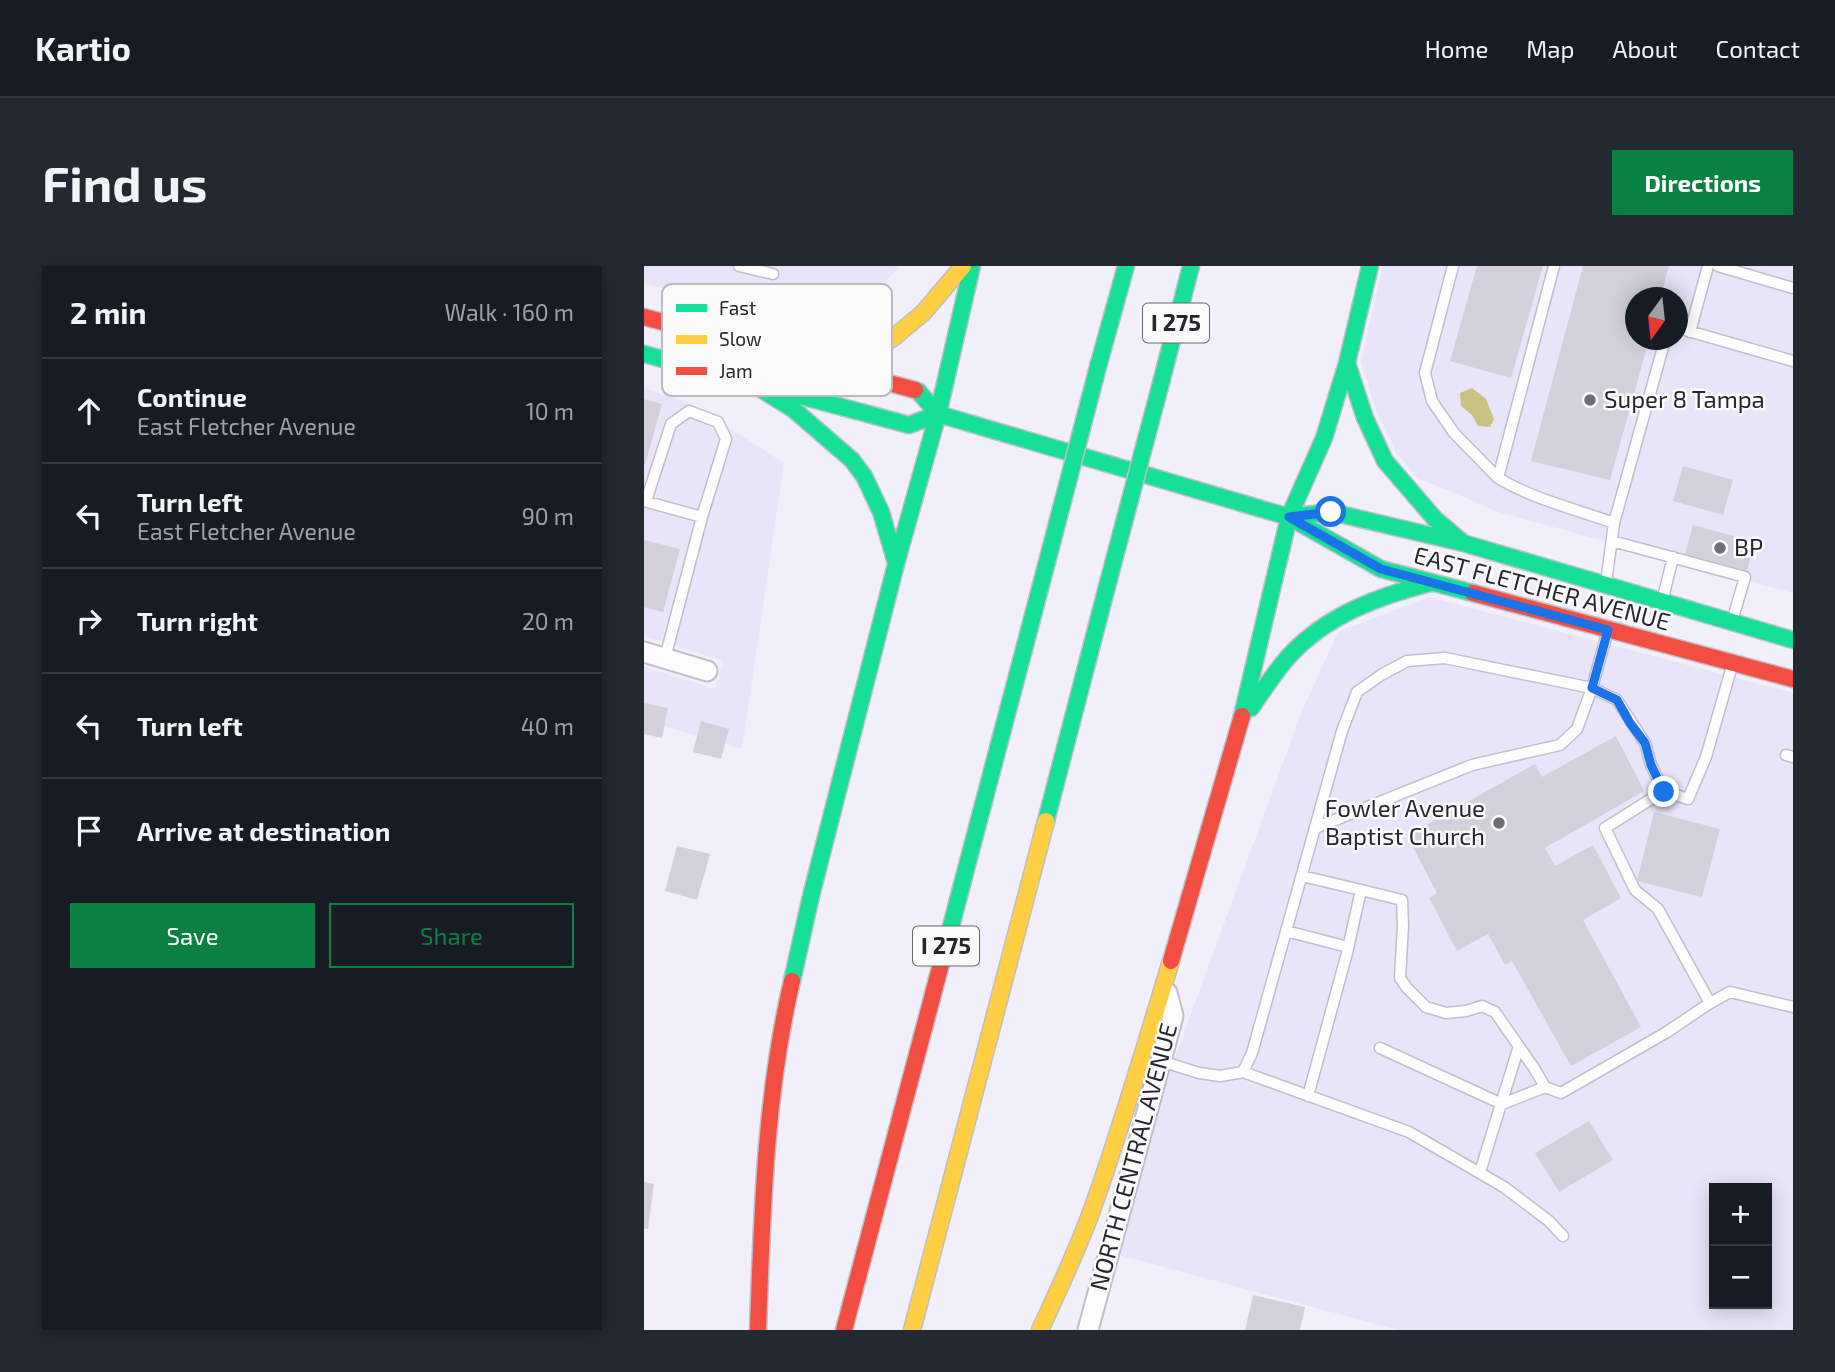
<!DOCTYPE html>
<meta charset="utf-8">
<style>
:root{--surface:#171b24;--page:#242831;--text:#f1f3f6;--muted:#9ea1a6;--line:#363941;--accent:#0b8043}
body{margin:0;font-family:"Exo 2",sans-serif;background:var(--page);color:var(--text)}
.controls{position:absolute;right:21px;bottom:21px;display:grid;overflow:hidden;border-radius:0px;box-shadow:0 4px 18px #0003}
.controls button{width:63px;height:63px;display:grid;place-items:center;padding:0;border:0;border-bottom:2px solid var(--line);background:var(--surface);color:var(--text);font:35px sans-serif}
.compass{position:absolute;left:981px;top:21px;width:63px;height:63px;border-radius:50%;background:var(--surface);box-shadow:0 4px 18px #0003;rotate:195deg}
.stop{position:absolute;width:21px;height:21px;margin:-16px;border:5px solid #1a73e8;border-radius:50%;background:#fff}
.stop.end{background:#1a73e8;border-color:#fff;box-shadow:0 2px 7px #0008}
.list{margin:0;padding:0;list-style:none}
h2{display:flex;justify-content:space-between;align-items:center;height:91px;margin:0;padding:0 28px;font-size:30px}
h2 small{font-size:23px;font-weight:400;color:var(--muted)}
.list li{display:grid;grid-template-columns:46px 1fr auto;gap:21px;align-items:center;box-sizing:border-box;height:105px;padding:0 28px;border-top:2px solid var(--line)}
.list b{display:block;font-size:26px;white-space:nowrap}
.list p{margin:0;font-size:23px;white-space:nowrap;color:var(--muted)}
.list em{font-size:23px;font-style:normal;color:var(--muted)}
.actions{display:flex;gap:14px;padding:21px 28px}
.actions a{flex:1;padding:16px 0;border:2px solid var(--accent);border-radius:0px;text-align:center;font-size:24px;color:var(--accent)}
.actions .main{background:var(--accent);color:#fff}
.icon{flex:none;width:38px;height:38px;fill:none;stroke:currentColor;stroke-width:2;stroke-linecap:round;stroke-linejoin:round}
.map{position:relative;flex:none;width:1149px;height:1064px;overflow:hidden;border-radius:0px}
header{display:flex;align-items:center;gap:42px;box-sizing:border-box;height:98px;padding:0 35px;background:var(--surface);border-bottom:2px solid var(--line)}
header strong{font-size:33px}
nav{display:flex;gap:38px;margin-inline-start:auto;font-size:24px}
.intro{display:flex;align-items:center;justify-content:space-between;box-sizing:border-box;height:168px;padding:0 42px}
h1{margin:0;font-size:49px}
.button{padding:18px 32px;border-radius:0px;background:var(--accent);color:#fff;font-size:24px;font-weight:700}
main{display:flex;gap:42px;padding:0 42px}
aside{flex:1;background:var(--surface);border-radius:0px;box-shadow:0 4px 18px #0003}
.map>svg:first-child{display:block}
.built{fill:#e8e5fa;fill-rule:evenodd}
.water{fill:#c9c282}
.building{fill:#d2d0da}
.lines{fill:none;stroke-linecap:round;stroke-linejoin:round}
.lane-casing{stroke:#c0bec8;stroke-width:13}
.street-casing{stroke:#c0bec8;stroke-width:23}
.fast-casing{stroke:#c0bec8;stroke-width:19}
.slow-casing{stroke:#c0bec8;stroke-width:19}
.jam-casing{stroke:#c0bec8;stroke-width:19}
.lane{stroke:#fdfdfe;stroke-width:10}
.street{stroke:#fdfdfe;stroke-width:19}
.fast{stroke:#16e098;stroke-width:16}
.slow{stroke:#ffcf43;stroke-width:16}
.jam{stroke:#f24e42;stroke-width:16}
.fast-bridge-casing{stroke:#c0bec8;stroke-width:19;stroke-linecap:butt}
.fast-bridge{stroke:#16e098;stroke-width:16}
.route{stroke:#1a73e8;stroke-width:9}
.poi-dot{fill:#6e6c76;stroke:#fbfbfb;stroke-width:2.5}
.labels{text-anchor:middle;stroke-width:5;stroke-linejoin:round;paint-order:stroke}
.shield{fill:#fbfbfb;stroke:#67666d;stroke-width:2}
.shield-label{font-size:23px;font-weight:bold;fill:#272630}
.poi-label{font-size:24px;fill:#272630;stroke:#fbfbfb;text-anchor:start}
.street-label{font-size:24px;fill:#272630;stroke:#fbfbfb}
.key{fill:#fbfbfb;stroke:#bbbbbe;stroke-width:2}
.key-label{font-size:19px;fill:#272630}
</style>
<header>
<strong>Kartio</strong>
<nav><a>Home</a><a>Map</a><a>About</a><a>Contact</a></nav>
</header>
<div class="intro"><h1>Find us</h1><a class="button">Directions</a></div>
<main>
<aside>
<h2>2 min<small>Walk · 160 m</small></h2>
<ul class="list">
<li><svg class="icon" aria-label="ahead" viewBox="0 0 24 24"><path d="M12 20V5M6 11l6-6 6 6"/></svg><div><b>Continue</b><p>East Fletcher Avenue</p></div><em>10 m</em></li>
<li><svg class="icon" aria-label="left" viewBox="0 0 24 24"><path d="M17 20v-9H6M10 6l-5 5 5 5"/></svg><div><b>Turn left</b><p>East Fletcher Avenue</p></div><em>90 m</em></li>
<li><svg class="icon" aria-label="right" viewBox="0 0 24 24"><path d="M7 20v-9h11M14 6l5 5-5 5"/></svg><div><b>Turn right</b></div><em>20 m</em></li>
<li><svg class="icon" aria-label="left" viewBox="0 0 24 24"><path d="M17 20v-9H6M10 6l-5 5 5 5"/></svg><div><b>Turn left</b></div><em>40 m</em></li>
<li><svg class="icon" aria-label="arrive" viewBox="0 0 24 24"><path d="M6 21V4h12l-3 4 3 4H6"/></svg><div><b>Arrive at destination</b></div></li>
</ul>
<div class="actions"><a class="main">Save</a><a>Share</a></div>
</aside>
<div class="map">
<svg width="1149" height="1064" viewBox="0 0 1149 1064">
<rect width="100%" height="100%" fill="#f1eff9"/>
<path class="built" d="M0,0H257L231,26L142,57L0,17Z
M739,0H1149V327L851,245L804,224L774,213L752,186L733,146L717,96ZM992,32H1034V74H992Z
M0,122L46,137L140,197L98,483L0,454V401L71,423L80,395L0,370Z
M785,331L1149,427V1064H754L460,985L658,445L694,366ZM1070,922H1123V1038H1070Z"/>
<path class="water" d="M828,122L842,133L850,153L846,161L834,160L828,149L817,140L816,127Z"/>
<path class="building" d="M833,0H899L867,112L806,95Z
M939,0H1025L1016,32H992V74H1005L966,214L887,195Z
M0,133L18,138L1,199L0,198Z
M1039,200L1089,214L1079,249L1029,235Z
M1049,259L1111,276L1103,305L1041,288Z
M0,274L36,283L19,346L0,341Z
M0,437L24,442L18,472L0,468Z
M57,455L85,463L77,493L49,486Z
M972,470L1000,525L901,582L911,600L949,579L977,632L939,654L997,761L927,800L868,695L861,699L844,668L813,685L785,632L793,627L763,570L891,498L898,511Z
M1010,546L1076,563L1058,631L993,615Z
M33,580L66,588L53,634L21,625Z
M945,855L969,894L915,926L891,887Z
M0,916L10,918L4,963L0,962Z
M609,1029L661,1041L656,1064H601Z"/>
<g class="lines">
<defs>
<path id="lane" d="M95,0L129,8
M809,0L781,107L788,135L810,167L854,212
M910,0L854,212C889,233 931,243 970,257
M1074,0L1149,22
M1034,62L1149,95
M1046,66L1064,0
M0,235L58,251
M2,235L27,158L45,145L74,156L82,173L58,251L21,392
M968,275L1101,311L1089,352
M962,317L970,257L1021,74
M1019,332L1029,291
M1142,489L1149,491
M1020,525L961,562L991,624L1014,643L1066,737
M671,562L828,499L916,479L933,463L948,422L964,364
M658,610L717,624
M642,665L704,681
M736,782L858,838L901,821
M517,795L555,807L576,810L599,806L608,787L698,465L713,426L737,409L763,395L801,392L948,422L973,434L1001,477L1007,499L1020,525L1044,533L1062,491L1088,400
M599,806L765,866L860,921L905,955L919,970
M664,830L703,687L717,624L758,634L759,660L756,712L763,722L782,741L802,747L822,745L838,740L851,746L890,802L901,821L917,827L1023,766L1066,737L1086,726L1149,741
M836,906L875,780"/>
<path id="street" d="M0,386L63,405
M444,1064L529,750L523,727"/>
<path id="fast" d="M0,88L265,159L294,148
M455,97L482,0
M703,97L721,152L741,195L791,253L817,275
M518,113L547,0
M104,115L149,143L208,194L220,210L237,246L252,297
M271,124L274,125L294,148L645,251L737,303L829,327
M645,251L687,246L819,277L1149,374
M645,251L680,172L703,97L726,0
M607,442C619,424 631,406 645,390C683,349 733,331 786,317
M598,450L645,251
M402,555L465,313
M301,683L403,296
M148,715L167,630L252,298L294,148L328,0"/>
<path id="slow" d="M151,92L226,84L249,72L279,47L319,0
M268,1064L402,555
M396,1064C415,1023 434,983 449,941C478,860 502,777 527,695"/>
<path id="jam" d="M0,51L271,124
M829,327L1149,413
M527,695L598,450
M114,1064C118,948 121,829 148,715
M200,1064L301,683"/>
</defs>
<use href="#lane" class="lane-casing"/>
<use href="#street" class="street-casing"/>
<use href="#fast" class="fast-casing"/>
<use href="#slow" class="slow-casing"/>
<use href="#jam" class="jam-casing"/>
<use href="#lane" class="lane"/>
<use href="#street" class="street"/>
<use href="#fast" class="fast"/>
<use href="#slow" class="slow"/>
<use href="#jam" class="jam"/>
<defs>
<path id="fast-bridge" d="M403,296L455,97
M465,313L518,113"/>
</defs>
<use href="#fast-bridge" class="fast-bridge-casing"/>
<use href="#fast-bridge" class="fast-bridge"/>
</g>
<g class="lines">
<path class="route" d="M687,246L645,251L737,303L964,364L948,422L973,434L986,457L1001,477L1007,499L1020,526"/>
</g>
<g class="poi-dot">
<circle cx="946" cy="134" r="7"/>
<circle cx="1076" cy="282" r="7"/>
<circle cx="855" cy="557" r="7"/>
</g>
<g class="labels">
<g class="shield">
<rect x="499" y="37.5" width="66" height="39" rx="5"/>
<rect x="269" y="660.5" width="66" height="39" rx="5"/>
</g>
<g class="shield-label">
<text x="532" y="65">I 275</text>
<text x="302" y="688">I 275</text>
</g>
<g class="poi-label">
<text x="960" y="142">Super 8 Tampa</text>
<text x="1090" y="290">BP</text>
<text x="841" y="551" text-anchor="end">Fowler Avenue<tspan x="841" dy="28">Baptist Church</tspan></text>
</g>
<g class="street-label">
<text transform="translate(898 323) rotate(15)" y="8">EAST FLETCHER AVENUE</text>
<text transform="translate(490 891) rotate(-75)" y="8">NORTH CENTRAL AVENUE</text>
</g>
</g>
<rect x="18" y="18" width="230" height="112" rx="10" class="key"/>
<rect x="32" y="38" width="31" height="8" fill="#16e098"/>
<rect x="32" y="69" width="31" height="9" fill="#ffcf43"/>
<rect x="32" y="101" width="31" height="8" fill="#f24e42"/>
<g class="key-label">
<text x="75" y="49">Fast</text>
<text x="75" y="80">Slow</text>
<text x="75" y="112">Jam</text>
</g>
</svg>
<div class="controls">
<button>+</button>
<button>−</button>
</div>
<svg class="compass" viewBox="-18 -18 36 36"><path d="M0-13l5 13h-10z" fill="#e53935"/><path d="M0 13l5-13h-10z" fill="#9ea1a6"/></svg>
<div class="stop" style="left:687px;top:246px"></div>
<div class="stop end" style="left:1020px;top:526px"></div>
</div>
</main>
